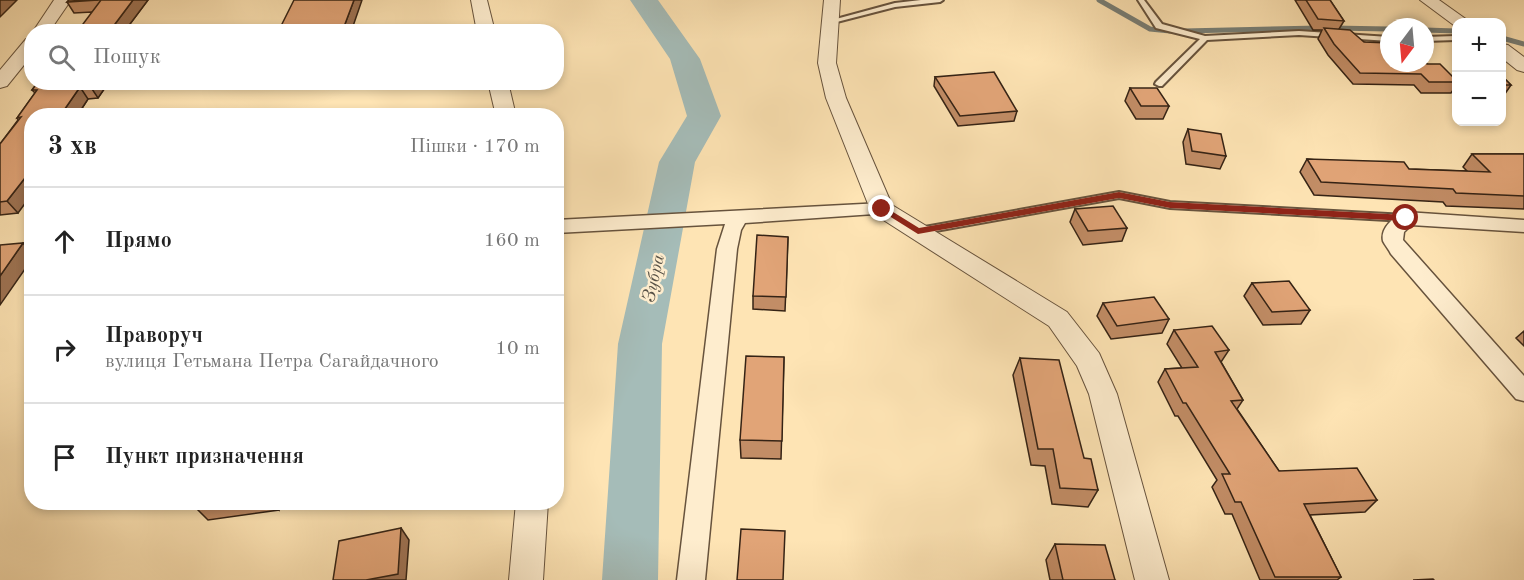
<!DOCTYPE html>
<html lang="uk">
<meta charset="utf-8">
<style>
:root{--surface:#fff;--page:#f2f2f2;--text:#222;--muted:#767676;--line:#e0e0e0}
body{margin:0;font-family:"Old Standard TT",serif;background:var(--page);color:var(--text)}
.controls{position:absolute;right:18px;top:18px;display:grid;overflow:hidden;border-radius:12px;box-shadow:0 3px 9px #0003}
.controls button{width:54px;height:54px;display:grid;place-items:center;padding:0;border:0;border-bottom:2px solid var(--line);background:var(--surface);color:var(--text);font:30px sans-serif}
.compass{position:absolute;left:1380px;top:18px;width:54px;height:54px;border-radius:50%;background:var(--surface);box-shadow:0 3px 9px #0003;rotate:196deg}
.stop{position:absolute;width:18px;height:18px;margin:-14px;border:4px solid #8f2418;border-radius:50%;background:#fff}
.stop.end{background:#8f2418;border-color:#fff;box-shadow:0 2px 6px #0008}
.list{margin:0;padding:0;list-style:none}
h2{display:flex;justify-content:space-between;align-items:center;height:78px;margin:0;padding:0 24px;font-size:26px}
h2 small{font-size:20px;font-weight:400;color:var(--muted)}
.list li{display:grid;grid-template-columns:39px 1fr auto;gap:18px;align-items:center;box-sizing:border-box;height:108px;padding:0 24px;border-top:2px solid var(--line)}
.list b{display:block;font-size:22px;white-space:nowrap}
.list p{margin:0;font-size:20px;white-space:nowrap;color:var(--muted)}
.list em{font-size:20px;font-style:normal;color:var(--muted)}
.icon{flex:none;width:33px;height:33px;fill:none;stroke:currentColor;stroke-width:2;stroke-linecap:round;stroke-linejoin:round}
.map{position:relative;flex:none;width:1524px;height:580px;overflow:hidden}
.search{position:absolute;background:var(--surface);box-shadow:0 3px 9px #0003;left:24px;top:24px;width:540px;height:66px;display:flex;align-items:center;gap:15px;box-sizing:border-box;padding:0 21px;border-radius:24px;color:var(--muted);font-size:22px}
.panel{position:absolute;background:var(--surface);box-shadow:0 3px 9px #0003;left:24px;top:108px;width:540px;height:402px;border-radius:24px}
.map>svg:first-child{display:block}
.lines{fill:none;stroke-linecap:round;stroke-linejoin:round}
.stream{stroke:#787f77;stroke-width:5}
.river{fill:#a5bcb8;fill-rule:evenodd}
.service-casing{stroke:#67533d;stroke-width:4}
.minor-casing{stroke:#67533d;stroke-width:3}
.tertiary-casing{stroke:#67533d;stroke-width:2}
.service{fill:#feedce;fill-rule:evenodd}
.minor{fill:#feedce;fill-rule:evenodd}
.tertiary{fill:#feedce;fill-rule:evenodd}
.wall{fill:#c28d66;stroke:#352315;stroke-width:1.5}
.shaded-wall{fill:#9e7353;stroke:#352315;stroke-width:1.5}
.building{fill:#e1a477;stroke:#352315;stroke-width:1.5}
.route{fill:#8f2418}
.labels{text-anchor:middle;stroke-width:5;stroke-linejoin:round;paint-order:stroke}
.water-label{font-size:18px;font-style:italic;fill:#575146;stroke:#feedce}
</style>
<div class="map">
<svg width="1524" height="580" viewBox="0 0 1524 580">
<rect width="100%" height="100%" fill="#fee4b4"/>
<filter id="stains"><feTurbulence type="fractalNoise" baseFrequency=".00333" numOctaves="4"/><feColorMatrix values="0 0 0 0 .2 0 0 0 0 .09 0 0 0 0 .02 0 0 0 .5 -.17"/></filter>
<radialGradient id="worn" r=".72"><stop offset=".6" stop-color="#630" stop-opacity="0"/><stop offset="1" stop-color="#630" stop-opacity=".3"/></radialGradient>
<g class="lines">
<path class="stream" d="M1099,0L1150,29L1170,31
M1332,28L1389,29
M1425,30L1456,31
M1184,31L1320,28
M1502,38L1524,44"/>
<path class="river" d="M630,0H658L700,59L721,116L695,162L662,344L658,580H602L618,344L659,162L687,116L670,59Z"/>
<defs>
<path id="service" d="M921,0H943L940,2L895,7L829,24L825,22L895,3Z
M1138,0H1144L1162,24L1205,36L1299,31L1389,37V41L1299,35L1207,40L1162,86H1159L1155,84L1156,82L1200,39L1156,28Z
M1456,36V40L1425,41V37Z
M1119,192L1170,202L1406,215L1411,218L1406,221L1170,208L1119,198L919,234L914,231L919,228Z"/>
<path id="minor" d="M882,203L889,205L892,209L889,213L745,223L741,230L737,249L705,580H677L717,249L725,224L556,233V220Z
M1406,212L1524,220V232L1411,225L1404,232L1403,240L1524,376V401L1516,399L1391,254C1389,250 1385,245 1383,241C1380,228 1395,215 1406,212Z"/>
<path id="tertiary" d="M54,0H71L49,32L32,33Z
M471,0H487L495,32H477Z
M824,0H840L836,63L846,98L892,205L1067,312L1099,353L1117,394L1169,580H1135L1089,394L1077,366L1049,326L874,214L870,209L826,98L818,63Z
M1420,0H1439L1470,22H1456L1455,26Z
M32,38V55L7,86L0,88V70L26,39Z
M1502,44L1508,45L1524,57V72L1517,70L1502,58Z
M488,82H508L516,116H496Z
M516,502H548L543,580H509Z"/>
</defs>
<use href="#service" class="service-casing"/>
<use href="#minor" class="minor-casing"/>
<use href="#tertiary" class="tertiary-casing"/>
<use href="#service" class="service"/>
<use href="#minor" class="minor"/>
<use href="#tertiary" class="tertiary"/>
</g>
<path class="wall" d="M69,0H148L124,32L92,12L74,13L67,2Z
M1295,0H1330L1344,21L1339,29L1364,42L1427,64L1456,80V86L1451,93H1421L1414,85L1353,84L1328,55L1318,39L1322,30H1313Z
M1502,76L1511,85L1502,98Z
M935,77L1017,111L1014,121L958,126L934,86Z
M38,82H109L98,98L88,99L77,116H32L18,213L0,215V144L18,120L17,118L35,93L32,90Z
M1130,88L1169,106L1163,119H1136L1125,101Z
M1188,129L1226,156L1220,169L1186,164L1183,142Z
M1472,154H1524V209L1446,206L1443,202L1314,195L1300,172L1307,159L1409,169L1467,171L1463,167Z
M1075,209L1127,228L1122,241L1083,245L1070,222Z
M788,237L785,311L753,309V296Z
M1252,283L1310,310L1301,324L1263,325L1244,296Z
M1103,303L1169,319L1162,333L1111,339L1097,316Z
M1174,330L1229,350L1221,362L1243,400L1237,409L1279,471L1377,500L1365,512L1310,515L1341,577L1337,580H1260L1232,514H1225L1212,487L1217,480L1178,416H1175L1158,382L1165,369L1182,368L1167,344Z
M1524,331V346L1516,338Z
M784,357L781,459L741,458L740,440Z
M1020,358L1084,458L1098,490L1088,507L1052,504L1045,466L1031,465L1013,375Z
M198,502H281L279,510L208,520L196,508Z
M1055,544L1115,580H1050L1046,560Z"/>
<path class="shaded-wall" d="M0,0H17L0,17Z
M133,0H148L124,32H109Z
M354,0H362L351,32H342Z
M93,82H109L98,98L90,86Z
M80,87L88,99L77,116H60Z
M32,169V194L18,213L7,201Z
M23,243L32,254V259L0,305V276Z
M273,502H281L279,510Z
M401,528L409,540L406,580H366Z"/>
<path class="building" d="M69,0H98L67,2Z
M101,0H133L109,32H77Z
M294,0H354L342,32H278Z
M1306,0H1330L1344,21L1318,19Z
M1324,28L1350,30L1364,42L1389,43V63H1425V62L1427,64H1440L1456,80V82H1429L1421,74L1360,73L1334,44Z
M994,72L1017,111L960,116L935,77Z
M1502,76L1511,85H1502Z
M38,82H93L90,86L80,87L60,116H32V169L7,201L0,202V144L21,117L17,118L37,90H32Z
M1130,88H1157L1169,106H1141Z
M1188,129L1221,134L1226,156L1192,151Z
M1472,154H1524V196L1456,193L1453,189L1321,182L1307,159L1404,162L1409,169L1490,172Z
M1113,206L1127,228L1088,231L1075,209Z
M757,235L788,237L786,297L753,296Z
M23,243L0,276V245Z
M1289,281L1310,310L1272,312L1252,283Z
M1154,297L1169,319L1117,326L1103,303Z
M1212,326L1229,350L1215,352L1243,400L1231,401L1279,471L1357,468L1377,500L1304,504L1341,577H1275L1241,502H1235L1222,474H1230L1186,403H1183L1165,369L1198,367L1174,330Z
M746,356L784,357L782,441L740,440Z
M1020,358L1059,360L1084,458L1091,459L1098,490L1060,488L1053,449H1038Z
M198,502H234L196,508Z
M401,528L398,574L366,580H333L339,541Z
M741,529L785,531L783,580H737Z
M1055,544L1105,545L1115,580H1063Z
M1433,579L1434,580H1413Z"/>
<path class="route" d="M1119,192L1170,202L1406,215L1410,218L1406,221L1170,208L1119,198L918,234L878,209L885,207L919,228Z"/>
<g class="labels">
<g class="water-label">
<text transform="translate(653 278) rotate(-78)" y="6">Зубра</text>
</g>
</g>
<rect width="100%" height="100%" filter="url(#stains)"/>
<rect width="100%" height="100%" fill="url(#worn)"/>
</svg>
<div class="controls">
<button>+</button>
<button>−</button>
</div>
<svg class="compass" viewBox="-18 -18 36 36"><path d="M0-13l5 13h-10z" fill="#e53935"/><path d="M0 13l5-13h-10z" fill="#767676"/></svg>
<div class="stop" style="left:1406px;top:218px"></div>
<div class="stop end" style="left:882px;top:209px"></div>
<div class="search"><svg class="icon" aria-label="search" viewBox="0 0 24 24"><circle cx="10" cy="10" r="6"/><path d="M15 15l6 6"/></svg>Пошук</div>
<section class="panel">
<h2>3 хв<small>Пішки · 170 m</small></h2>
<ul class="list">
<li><svg class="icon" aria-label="ahead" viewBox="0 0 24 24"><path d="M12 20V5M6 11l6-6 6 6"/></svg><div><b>Прямо</b></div><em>160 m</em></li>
<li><svg class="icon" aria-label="right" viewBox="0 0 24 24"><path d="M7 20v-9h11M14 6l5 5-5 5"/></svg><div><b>Праворуч</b><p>вулиця Гетьмана Петра Сагайдачного</p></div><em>10 m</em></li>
<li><svg class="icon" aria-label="arrive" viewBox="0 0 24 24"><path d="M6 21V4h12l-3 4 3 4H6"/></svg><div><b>Пункт призначення</b></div></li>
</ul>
</section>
</div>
